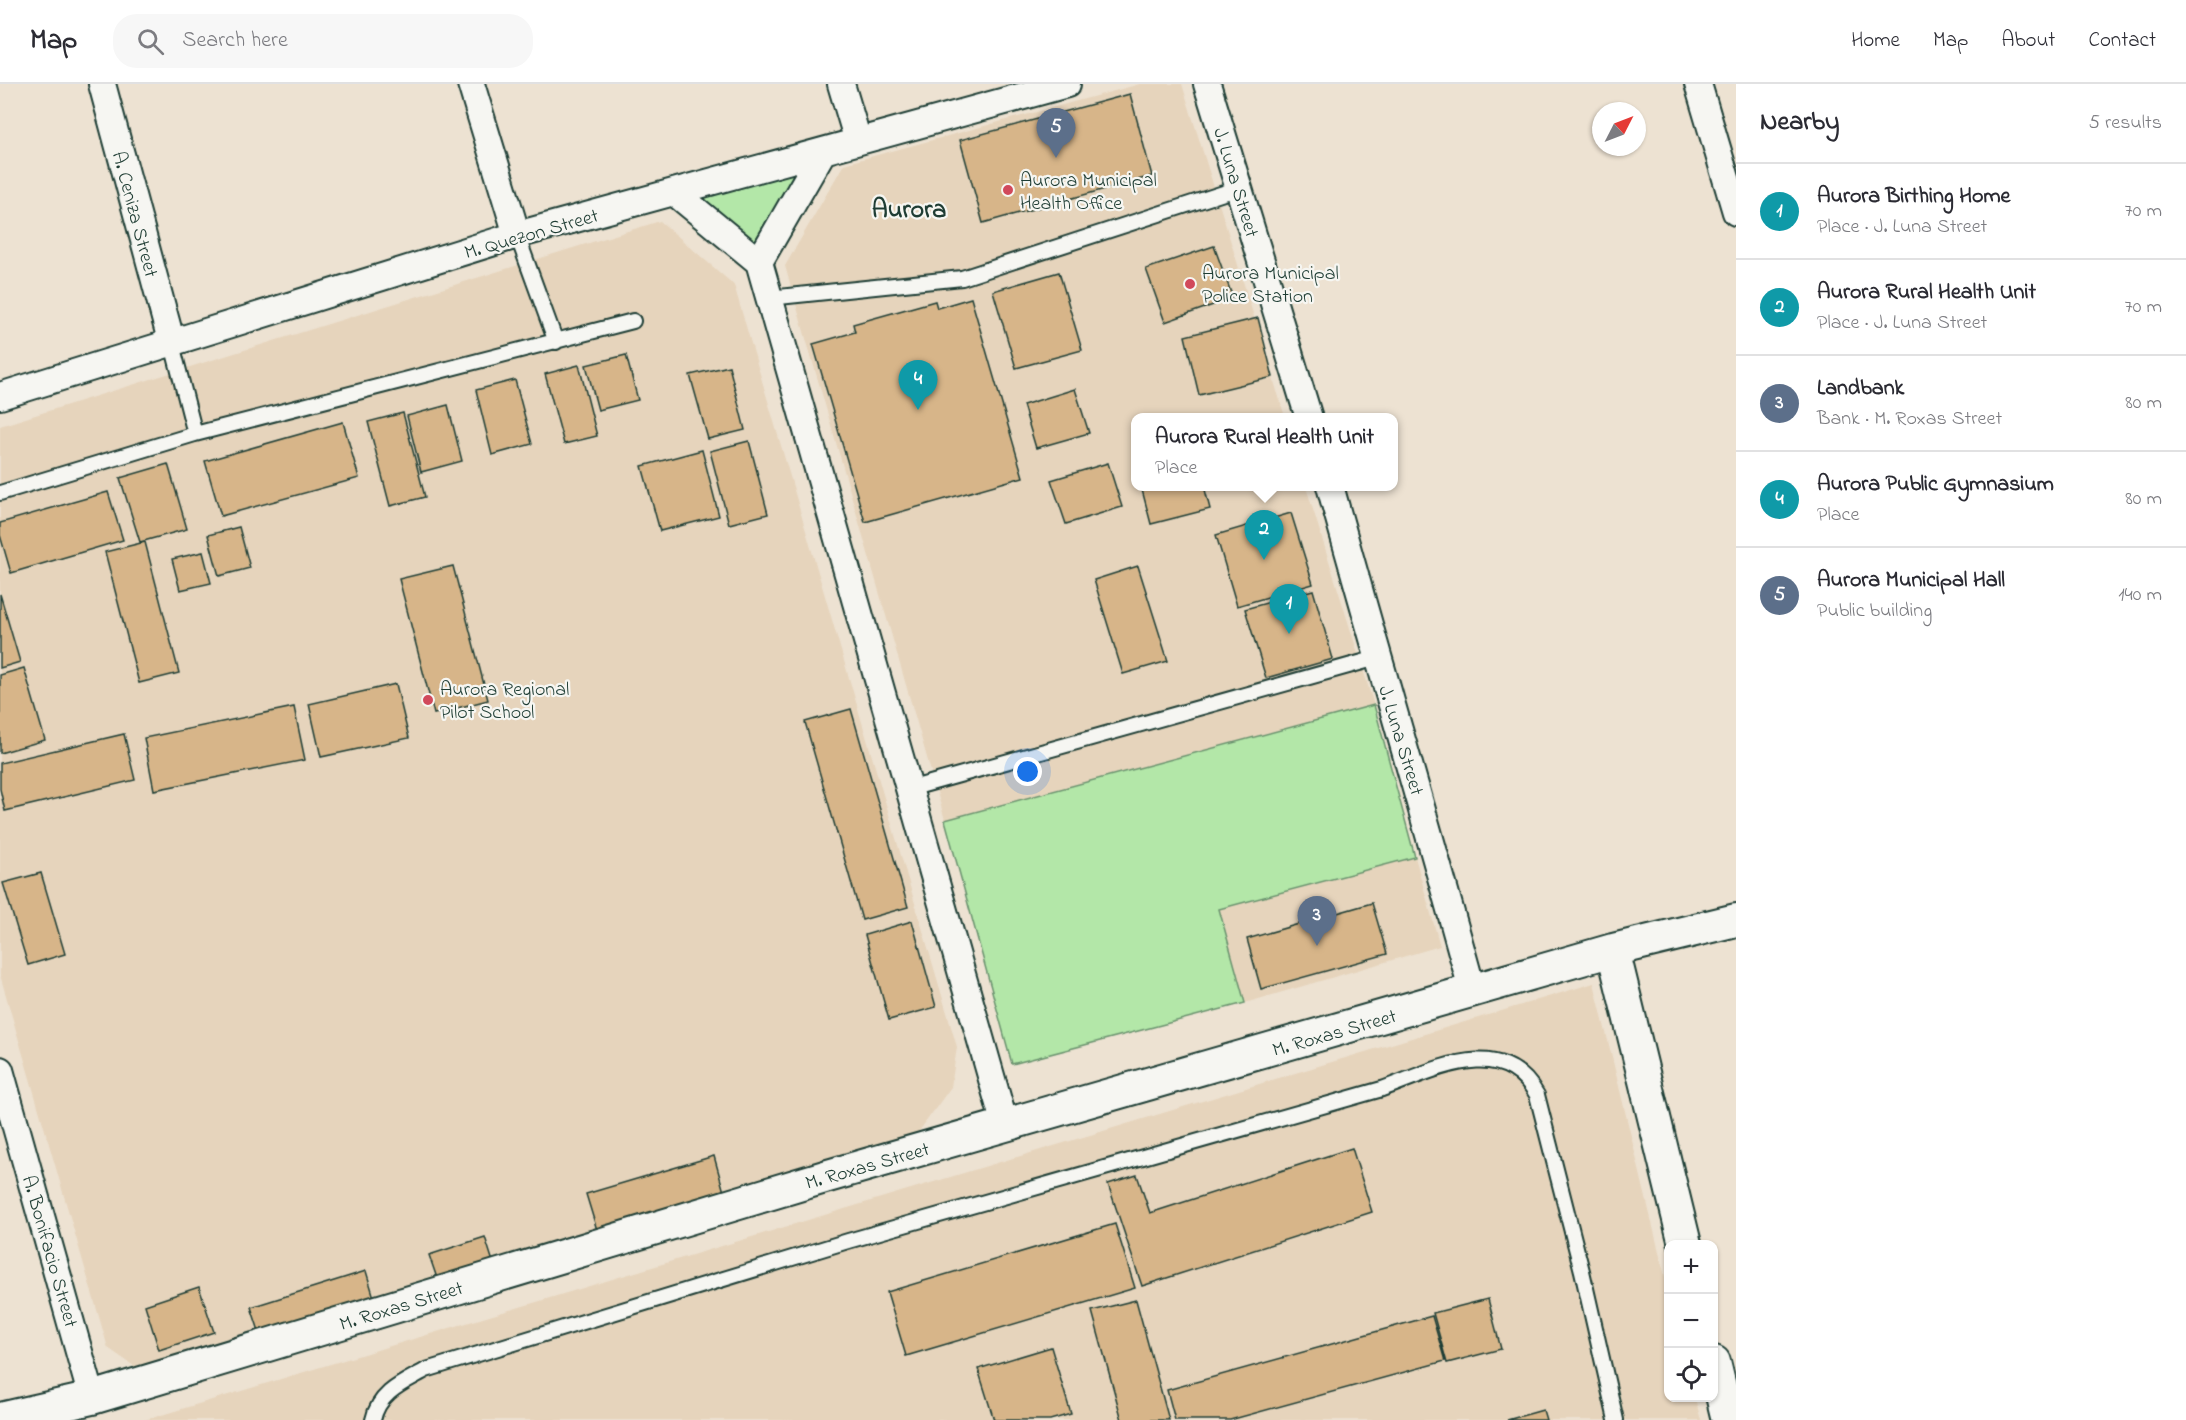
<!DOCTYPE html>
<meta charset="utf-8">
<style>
:root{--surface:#fff;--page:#f7f7f7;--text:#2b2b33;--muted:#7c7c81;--line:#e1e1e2;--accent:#db2777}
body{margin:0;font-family:"Indie Flower",sans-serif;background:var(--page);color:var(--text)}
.controls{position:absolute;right:18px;bottom:18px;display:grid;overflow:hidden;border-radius:12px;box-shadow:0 2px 4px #0004}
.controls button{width:54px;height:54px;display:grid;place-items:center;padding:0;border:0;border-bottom:2px solid var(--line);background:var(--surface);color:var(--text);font:30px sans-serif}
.compass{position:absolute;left:1592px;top:18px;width:54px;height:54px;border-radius:50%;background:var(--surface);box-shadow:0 2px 4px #0004;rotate:48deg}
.you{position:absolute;left:1028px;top:688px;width:21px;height:21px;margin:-15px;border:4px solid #fff;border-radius:50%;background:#1a73e8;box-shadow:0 0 0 9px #1a73e833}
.badge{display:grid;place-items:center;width:39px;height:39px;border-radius:50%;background:var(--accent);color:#fff;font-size:20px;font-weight:700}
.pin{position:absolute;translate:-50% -50px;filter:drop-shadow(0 2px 3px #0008)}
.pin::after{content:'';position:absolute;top:32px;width:21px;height:18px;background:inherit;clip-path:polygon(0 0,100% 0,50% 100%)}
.popup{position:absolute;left:1131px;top:329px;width:267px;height:78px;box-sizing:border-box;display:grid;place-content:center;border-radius:12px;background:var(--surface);filter:drop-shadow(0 2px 4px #0005);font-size:20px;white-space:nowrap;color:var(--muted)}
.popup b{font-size:22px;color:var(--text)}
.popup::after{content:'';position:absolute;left:50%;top:100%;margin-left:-12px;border:12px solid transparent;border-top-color:var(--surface)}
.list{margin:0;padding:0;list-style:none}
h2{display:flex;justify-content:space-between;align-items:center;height:78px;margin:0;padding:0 24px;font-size:26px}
h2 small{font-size:20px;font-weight:400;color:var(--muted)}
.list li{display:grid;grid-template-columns:39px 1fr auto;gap:18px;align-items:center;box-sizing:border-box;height:96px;padding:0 24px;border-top:2px solid var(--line)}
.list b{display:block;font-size:22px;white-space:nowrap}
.list p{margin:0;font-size:20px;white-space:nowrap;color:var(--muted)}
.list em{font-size:20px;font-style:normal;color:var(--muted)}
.icon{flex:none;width:33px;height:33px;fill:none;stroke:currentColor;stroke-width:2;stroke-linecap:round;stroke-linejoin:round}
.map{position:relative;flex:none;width:1736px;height:1336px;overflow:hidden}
header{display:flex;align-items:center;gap:36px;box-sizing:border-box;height:84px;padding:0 30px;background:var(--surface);border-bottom:2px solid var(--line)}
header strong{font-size:28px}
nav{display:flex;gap:33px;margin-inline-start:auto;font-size:21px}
.search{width:420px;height:54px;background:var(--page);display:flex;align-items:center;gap:15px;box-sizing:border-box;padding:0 21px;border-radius:24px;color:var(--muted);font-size:22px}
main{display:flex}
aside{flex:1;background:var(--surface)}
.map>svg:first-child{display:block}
.built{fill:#e6d4bc}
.green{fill:#b3e7a8;stroke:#69926e;stroke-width:1.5}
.building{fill:#d7b589;stroke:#1f3d34;stroke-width:1.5}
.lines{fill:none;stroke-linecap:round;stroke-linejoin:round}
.service-casing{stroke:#1f3d34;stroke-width:18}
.minor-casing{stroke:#1f3d34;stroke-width:30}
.tertiary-casing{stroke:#1f3d34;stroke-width:36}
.service{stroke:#f6f6f2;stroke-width:14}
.minor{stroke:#f6f6f2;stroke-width:26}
.tertiary{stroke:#f6f6f2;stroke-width:32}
.poi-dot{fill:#d1495b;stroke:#f6f6f2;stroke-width:2}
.labels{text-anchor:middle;stroke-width:4.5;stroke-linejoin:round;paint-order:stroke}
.poi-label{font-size:20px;fill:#1f3d34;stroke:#f6f6f2;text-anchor:start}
.street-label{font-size:20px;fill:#1f3d34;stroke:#f6f6f2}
.district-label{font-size:26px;font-weight:bold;fill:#1f3d34;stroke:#f6f6f2}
</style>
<header>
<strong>Map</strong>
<div class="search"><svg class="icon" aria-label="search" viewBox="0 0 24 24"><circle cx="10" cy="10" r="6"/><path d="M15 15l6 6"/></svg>Search here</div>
<nav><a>Home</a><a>Map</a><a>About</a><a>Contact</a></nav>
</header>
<main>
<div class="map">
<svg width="1736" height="1336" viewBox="0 0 1736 1336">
<rect width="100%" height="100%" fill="#ede2d2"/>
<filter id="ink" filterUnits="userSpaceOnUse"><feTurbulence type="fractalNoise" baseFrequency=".0167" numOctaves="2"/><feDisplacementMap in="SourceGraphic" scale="12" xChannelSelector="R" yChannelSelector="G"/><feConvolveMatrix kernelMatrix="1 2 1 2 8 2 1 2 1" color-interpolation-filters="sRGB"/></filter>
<g filter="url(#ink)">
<path class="built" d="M1140,0H1182L1285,333L1135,334V402L1306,403L1374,621L945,736L785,182L844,80Z
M660,137L734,201L957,963L951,1003L917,1050L147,1291L108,1264L0,891V342Z
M1415,773L1440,862L1245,919L1219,825Z
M1594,899L1668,1205V1314H1695L1701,1336H145Z"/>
<path class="green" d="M798,87L753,160L699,113Z
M1374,621L1415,773L1219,825L1245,919L1012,980L945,736Z"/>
<path class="building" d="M1130,10L1152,92L983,139L960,56Z
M1214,162L1233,214L1165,238L1146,185Z
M1059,188L1082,266L1016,284L993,207Z
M971,214L1023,393L865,438L813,260L855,248L853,240L935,217L937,224Z
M1258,234L1273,293L1199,311L1185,252Z
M626,271L638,316L598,326L586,281Z
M579,281L597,352L564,360L545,290Z
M729,282L745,346L708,355L690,291Z
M515,296L532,360L492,371L476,306Z
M1075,305L1089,349L1036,364L1023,321Z
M448,321L462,377L421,388L407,332Z
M403,329L425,413L390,422L368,338Z
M343,338L359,394L221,432L205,377Z
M749,357L768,430L729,440L710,367Z
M702,366L719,432L660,447L642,382Z
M1108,379L1122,423L1066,440L1051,396Z
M168,380L187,445L140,458L120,394Z
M1141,402H1204L1210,425L1151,440Z
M108,408L123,456L11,489L0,451V439Z
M1291,429L1313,500L1237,522L1216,451Z
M239,443L250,484L219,492L208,451Z
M145,458L179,589L139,599L105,468Z
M203,468L211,499L180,506L172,475Z
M453,482L488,616L434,630L399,495Z
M1138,482L1168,577L1123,590L1094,496Z
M1313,506L1333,575L1266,594L1245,525Z
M0,510L20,578L0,584Z
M24,584L45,656L0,669V591Z
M396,600L409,654L321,673L309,620Z
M294,623L305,676L154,706L144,654Z
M851,625L908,823L862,836L805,638Z
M124,650L135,696L5,727L0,705V679Z
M41,789L65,870L28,881L3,799Z
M1372,819L1387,870L1261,905L1247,855Z
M912,837L936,923L889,936L865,851Z
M1352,1064L1372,1128L1142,1202L1108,1100L1137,1091L1150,1129Z
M714,1072L724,1108L597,1146L586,1110Z
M1115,1140L1135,1204L906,1272L887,1208Z
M485,1153L493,1178L438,1197L429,1171Z
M366,1187L375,1217L261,1253L251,1223Z
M199,1203L214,1248L159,1266L145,1221Z
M1488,1215L1501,1265L1447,1279L1433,1229Z
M1136,1216L1169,1336H1122L1092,1227Z
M1432,1232L1445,1277L1230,1336H1175L1167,1306Z
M1051,1263L1071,1330L1050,1336H994L978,1285Z
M1543,1326L1546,1336H1507Z"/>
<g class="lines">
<defs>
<path id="service" d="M517,151L556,258
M769,214L962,194L1239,104
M172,260L195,350
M0,409L195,350L633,237
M909,705L1377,574
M373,1336C379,1308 403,1299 426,1286L848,1157L1382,1005C1433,987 1502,948 1537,1011L1582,1187L1616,1336"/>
<path id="minor" d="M102,0L172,260
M471,0L517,151
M841,0L858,57
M1207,0L1309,334
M1698,0L1736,128
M674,108L759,178L1005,1041
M759,178L823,67
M0,312L517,151L1067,0
M1330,402C1377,572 1427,739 1473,909
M0,986L92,1314"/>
<path id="tertiary" d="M1613,866L1685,1160
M1714,1278L1728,1336
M0,1335L92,1314L828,1092L1613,866L1736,836"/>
</defs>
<use href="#service" class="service-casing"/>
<use href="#minor" class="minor-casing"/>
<use href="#tertiary" class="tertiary-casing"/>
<use href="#service" class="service"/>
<use href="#minor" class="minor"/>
<use href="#tertiary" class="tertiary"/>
</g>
</g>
<g class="poi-dot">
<circle cx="1008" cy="106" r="6"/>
<circle cx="1190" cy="200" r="6"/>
<circle cx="428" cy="616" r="6"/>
</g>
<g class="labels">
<g class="poi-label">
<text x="1020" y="102">Aurora Municipal<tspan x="1020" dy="23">Health Office</tspan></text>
<text x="1202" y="195">Aurora Municipal<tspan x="1202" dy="23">Police Station</tspan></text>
<text x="440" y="611">Aurora Regional<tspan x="440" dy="23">Pilot School</tspan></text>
</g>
<g class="street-label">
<text transform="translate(1237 98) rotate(73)" y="7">J. Luna Street</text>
<text transform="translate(136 130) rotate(75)" y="7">A. Ceniza Street</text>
<text transform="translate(531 149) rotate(-16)" y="7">M. Quezon Street</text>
<text transform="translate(1402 656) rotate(73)" y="7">J. Luna Street</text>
<text transform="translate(1334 948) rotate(-16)" y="7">M. Roxas Street</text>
<text transform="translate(867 1081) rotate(-16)" y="7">M. Roxas Street</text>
<text transform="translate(51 1167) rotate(74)" y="7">A. Bonifacio Street</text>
<text transform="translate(401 1221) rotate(-17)" y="7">M. Roxas Street</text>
</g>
<g class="district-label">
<text x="909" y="133">Aurora</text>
</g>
</g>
</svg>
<div class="controls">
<button>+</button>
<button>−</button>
<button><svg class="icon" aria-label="locate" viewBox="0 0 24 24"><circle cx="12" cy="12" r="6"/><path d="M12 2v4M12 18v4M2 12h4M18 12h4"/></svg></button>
</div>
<svg class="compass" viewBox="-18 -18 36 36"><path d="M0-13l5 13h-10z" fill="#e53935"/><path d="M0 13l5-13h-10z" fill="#7c7c81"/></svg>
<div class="you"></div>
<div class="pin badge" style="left:1289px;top:550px;background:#0f9aa8">1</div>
<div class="pin badge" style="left:1264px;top:476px;background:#0f9aa8">2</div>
<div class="popup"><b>Aurora Rural Health Unit</b>Place</div>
<div class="pin badge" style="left:1317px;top:862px;background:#5c6f8a">3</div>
<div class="pin badge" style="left:918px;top:326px;background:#0f9aa8">4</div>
<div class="pin badge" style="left:1056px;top:74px;background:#5c6f8a">5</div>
</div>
<aside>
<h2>Nearby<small>5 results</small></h2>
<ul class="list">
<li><span class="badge" style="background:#0f9aa8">1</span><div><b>Aurora Birthing Home</b><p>Place · J. Luna Street</p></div><em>70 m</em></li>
<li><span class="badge" style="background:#0f9aa8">2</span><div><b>Aurora Rural Health Unit</b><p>Place · J. Luna Street</p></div><em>70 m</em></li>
<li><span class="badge" style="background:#5c6f8a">3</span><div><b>Landbank</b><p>Bank · M. Roxas Street</p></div><em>80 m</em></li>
<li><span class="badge" style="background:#0f9aa8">4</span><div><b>Aurora Public Gymnasium</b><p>Place</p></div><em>80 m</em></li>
<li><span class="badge" style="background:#5c6f8a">5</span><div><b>Aurora Municipal Hall</b><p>Public building</p></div><em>140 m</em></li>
</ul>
</aside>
</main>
